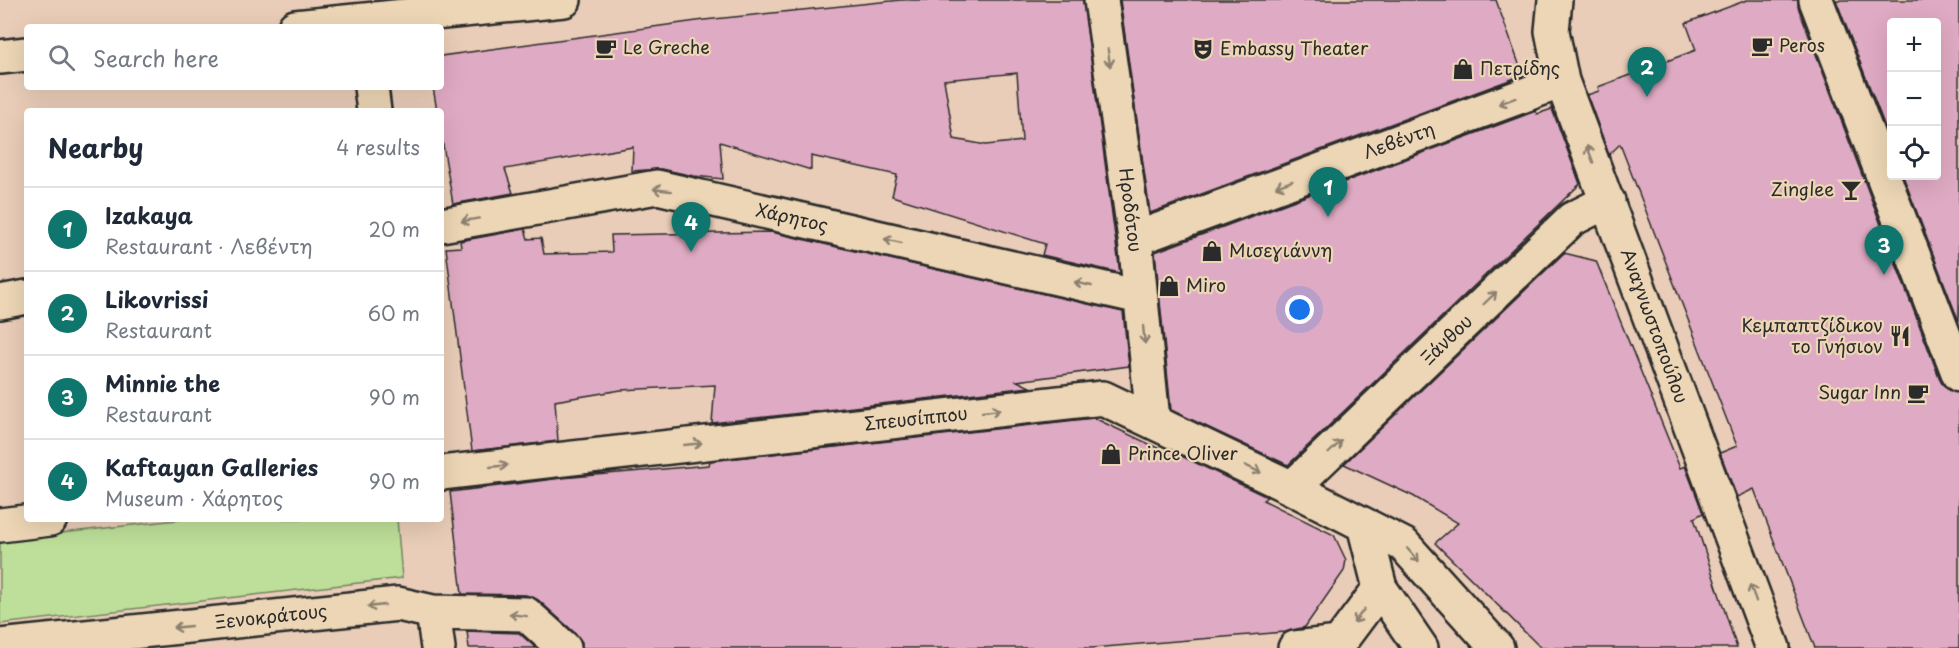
<!DOCTYPE html>
<meta charset="utf-8">
<style>
:root{--surface:#fff;--page:#f6f6f7;--text:#1f2937;--muted:#747a83;--line:#e0e1e3;--accent:#0f766e}
body{margin:0;font-family:"Playpen Sans",sans-serif;background:var(--page);color:var(--text)}
.controls{position:absolute;right:18px;top:18px;display:grid;overflow:hidden;border-radius:6px;box-shadow:0 6px 24px #0002}
.controls button{width:54px;height:54px;display:grid;place-items:center;padding:0;border:0;border-bottom:2px solid var(--line);background:var(--surface);color:var(--text);font:30px sans-serif}
.you{position:absolute;left:1300px;top:310px;width:21px;height:21px;margin:-15px;border:4px solid #fff;border-radius:50%;background:#1a73e8;box-shadow:0 0 0 9px #1a73e833}
.badge{display:grid;place-items:center;width:39px;height:39px;border-radius:50%;background:var(--accent);color:#fff;font-size:20px;font-weight:700}
.pin{position:absolute;translate:-50% -50px;filter:drop-shadow(0 2px 3px #0008)}
.pin::after{content:'';position:absolute;top:32px;width:21px;height:18px;background:inherit;clip-path:polygon(0 0,100% 0,50% 100%)}
.list{margin:0;padding:0;list-style:none}
h2{display:flex;justify-content:space-between;align-items:center;height:78px;margin:0;padding:0 24px;font-size:26px}
h2 small{font-size:20px;font-weight:400;color:var(--muted)}
.list li{display:grid;grid-template-columns:39px 1fr auto;gap:18px;align-items:center;box-sizing:border-box;height:84px;padding:0 24px;border-top:2px solid var(--line)}
.list b{display:block;font-size:22px;white-space:nowrap}
.list p{margin:0;font-size:20px;white-space:nowrap;color:var(--muted)}
.list em{font-size:20px;font-style:normal;color:var(--muted)}
.icon{flex:none;width:33px;height:33px;fill:none;stroke:currentColor;stroke-width:2;stroke-linecap:round;stroke-linejoin:round}
.map{position:relative;flex:none;width:1959px;height:648px;overflow:hidden}
.search{position:absolute;background:var(--surface);box-shadow:0 6px 24px #0002;left:24px;top:24px;width:420px;height:66px;display:flex;align-items:center;gap:15px;box-sizing:border-box;padding:0 21px;border-radius:6px;color:var(--muted);font-size:22px}
.panel{position:absolute;background:var(--surface);box-shadow:0 6px 24px #0002;left:24px;top:108px;width:420px;height:414px;border-radius:6px}
.map>svg:first-child{display:block}
.green{fill:#bddf99;stroke:#748562;stroke-width:1.5}
.building{fill:#dfaac3;stroke:#2b2b2b;stroke-width:1.5;fill-rule:evenodd}
.lines{fill:none;stroke-linecap:round;stroke-linejoin:round}
.street-casing{stroke:#2b2b2b;stroke-width:38}
.secondary-casing{stroke:#2b2b2b;stroke-width:38}
.street{stroke:#ecd6b5;stroke-width:33}
.secondary{stroke:#ecd6b5;stroke-width:33}
.oneway{stroke:#8c8070}
.labels{text-anchor:middle;stroke-width:4.5;stroke-linejoin:round;paint-order:stroke}
.poi-label{font-size:18px;fill:#2b2b2b;stroke:#ecd6b5;text-anchor:start}
.street-label{font-size:18px;fill:#2b2b2b;stroke:#ecd6b5}
</style>
<div class="map">
<svg width="1959" height="648" viewBox="0 0 1959 648">
<rect width="100%" height="100%" fill="#e9cdb8"/>
<filter id="ink" filterUnits="userSpaceOnUse"><feTurbulence type="fractalNoise" baseFrequency=".0167" numOctaves="2"/><feDisplacementMap in="SourceGraphic" scale="12" xChannelSelector="R" yChannelSelector="G"/><feConvolveMatrix kernelMatrix="1 2 1 2 8 2 1 2 1" color-interpolation-filters="sRGB"/></filter>
<g filter="url(#ink)">
<path class="green" d="M186,519H397L402,578L0,624V540Z"/>
<path class="building" d="M901,0H1083L1120,273L1042,255L1045,244L892,196L897,175L811,156V170L720,142L723,179L694,176L661,169L632,171L633,147L505,169L513,193L453,204L441,133V111H437L433,87H441V56L704,20ZM1017,73L1022,141L986,145L954,139L944,80Z
M1120,0H1496L1523,75L1150,213Z
M1747,0H1798V7L1941,382L1948,390L1959,393V648H1815L1754,489L1737,497L1720,453L1737,446L1620,144L1609,155L1587,95L1599,91L1598,87L1696,50L1686,23Z
M1836,0H1959V322L1903,176H1936V22H1892V145Z
M1552,109L1580,184L1288,465L1171,410L1155,252L1536,111L1537,114Z
M525,229L528,239L541,238L544,254L612,252L611,235L771,232L1123,312L1129,366L1017,381L1030,387L712,423L715,385L621,390L555,401L558,441L472,451L446,248L461,247L460,241Z
M1564,253L1596,261L1680,468L1685,466L1703,513L1694,518L1737,648H1541L1435,543L1458,523L1413,496L1344,464Z
M1094,418L1168,453L1167,449L1267,497L1263,500L1334,535L1346,560L1344,571L1305,627L1285,632L1092,648H582V642L576,634L538,600L526,595L462,594L450,492L562,478L709,465L710,461Z
M467,631L519,633L536,648H469Z"/>
<g class="lines">
<defs>
<path id="street" d="M1101,0L1135,239L1153,420
M1555,0L1552,31L1562,81L1773,648
M1816,0L1959,375
M371,87L374,111
M441,225L657,187L1140,297
M1135,239L1562,81
M0,302L27,297
M441,473L1103,398L1292,488L1404,545L1497,648
M1292,488L1572,219L1608,201
M0,525L50,519
M1380,588L1421,648
M433,612L438,648
M0,646L398,604L433,612L526,614L564,648
M1295,648L1339,643L1380,588L1364,525"/>
<path id="secondary" d="M295,27L564,0
M0,57L27,54"/>
</defs>
<use href="#street" class="street-casing"/>
<use href="#secondary" class="secondary-casing"/>
<use href="#street" class="street"/>
<use href="#secondary" class="secondary"/>
</g>
<defs><path id="oneway-shaft" d="M-6 0H5M1.5-3L5.5 0L1.5 3" fill="none" stroke-width="1.6" stroke-linecap="round" stroke-linejoin="round" transform="scale(1.5)"/></defs>
<g class="oneway">
<use href="#oneway-shaft" transform="translate(1109 58) rotate(82)"/>
<use href="#oneway-shaft" transform="translate(1507 101) rotate(160)"/>
<use href="#oneway-shaft" transform="translate(1590 154) rotate(-111)"/>
<use href="#oneway-shaft" transform="translate(1284 184) rotate(160)"/>
<use href="#oneway-shaft" transform="translate(662 190) rotate(-173)"/>
<use href="#oneway-shaft" transform="translate(470 220) rotate(170)"/>
<use href="#oneway-shaft" transform="translate(893 241) rotate(-167)"/>
<use href="#oneway-shaft" transform="translate(1083 284) rotate(-167)"/>
<use href="#oneway-shaft" transform="translate(1490 298) rotate(-44)"/>
<use href="#oneway-shaft" transform="translate(1144 335) rotate(84)"/>
<use href="#oneway-shaft" transform="translate(991 411) rotate(-6)"/>
<use href="#oneway-shaft" transform="translate(693 444) rotate(-6)"/>
<use href="#oneway-shaft" transform="translate(1335 447) rotate(-44)"/>
<use href="#oneway-shaft" transform="translate(499 466) rotate(-6)"/>
<use href="#oneway-shaft" transform="translate(1253 469) rotate(26)"/>
<use href="#oneway-shaft" transform="translate(1413 555) rotate(48)"/>
<use href="#oneway-shaft" transform="translate(1753 593) rotate(-110)"/>
<use href="#oneway-shaft" transform="translate(376 606) rotate(174)"/>
<use href="#oneway-shaft" transform="translate(518 615) rotate(-173)"/>
<use href="#oneway-shaft" transform="translate(1359 616) rotate(127)"/>
<use href="#oneway-shaft" transform="translate(182 627) rotate(174)"/>
</g>
</g>
<defs>
<symbol id="cafe-bare" viewBox="-9 -9 18 18"><path d="M-5.5-4.5H6V0H3Q3 3.5 0 3.5H-2.5Q-5.5 3.5-5.5 0ZM3-3.2v2h1.7v-2ZM-6 4.5H4V6H-6Z" fill="#2b2b2b" stroke="#ecd6b5" stroke-width="2.5" paint-order="stroke"/></symbol>
<symbol id="theatre-bare" viewBox="-9 -9 18 18"><path d="M-5-5.5Q0-4 5-5.5V0Q5 5 0 6Q-5 5-5 0ZM-3.3-2.5H-1v1.5H-3.3ZM1-2.5H3.3v1.5H1ZM-2.8 1Q0 5.5 2.8 1Z" fill="#2b2b2b" stroke="#ecd6b5" stroke-width="2.5" paint-order="stroke"/></symbol>
<symbol id="shop-bare" viewBox="-9 -9 18 18"><path d="M-5-2.5h2.3a2.7 3.5 0 0 1 5.4 0H5L5.5 6h-11ZM-1.5-2.5h3a1.5 2.3 0 0 0-3 0Z" fill="#2b2b2b" stroke="#ecd6b5" stroke-width="2.5" paint-order="stroke"/></symbol>
<symbol id="bar-bare" viewBox="-9 -9 18 18"><path d="M-6-5H6L.8 .8V4.5H3.5V6h-7V4.5H-.8V.8Z" fill="#2b2b2b" stroke="#ecd6b5" stroke-width="2.5" paint-order="stroke"/></symbol>
<symbol id="restaurant-bare" viewBox="-9 -9 18 18"><path d="M-5-6h1v4h1v-4h1v4h1v-4h1v5L-1.5 .5V6h-2V.5L-5-1ZM5-6V6H3V1.5H1.5Q1.5-4 5-6Z" fill="#2b2b2b" stroke="#ecd6b5" stroke-width="2.5" paint-order="stroke"/></symbol>
</defs>
<g fill-rule="evenodd">
<use href="#cafe-bare" x="1747" y="31" width="30" height="30"/>
<use href="#cafe-bare" x="591" y="33" width="30" height="30"/>
<use href="#theatre-bare" x="1188" y="34" width="30" height="30"/>
<use href="#shop-bare" x="1448" y="54" width="30" height="30"/>
<use href="#bar-bare" x="1836" y="175" width="30" height="30"/>
<use href="#shop-bare" x="1197" y="236" width="30" height="30"/>
<use href="#shop-bare" x="1154" y="271" width="30" height="30"/>
<use href="#restaurant-bare" x="1885" y="321" width="30" height="30"/>
<use href="#cafe-bare" x="1903" y="378" width="30" height="30"/>
<use href="#shop-bare" x="1096" y="439" width="30" height="30"/>
</g>
<g class="labels">
<g class="poi-label">
<text x="1779" y="52">Peros</text>
<text x="623" y="54">Le Greche</text>
<text x="1220" y="55">Embassy Theater</text>
<text x="1480" y="75">Πετρίδης</text>
<text x="1834" y="196" text-anchor="end">Zinglee</text>
<text x="1229" y="257">Μισεγιάννη</text>
<text x="1186" y="292">Miro</text>
<text x="1883" y="332" text-anchor="end">Κεμπαπτζίδικον<tspan x="1883" dy="21">το Γνήσιον</tspan></text>
<text x="1901" y="399" text-anchor="end">Sugar Inn</text>
<text x="1128" y="460">Prince Oliver</text>
</g>
<g class="street-label">
<text transform="translate(1399 141) rotate(-20)" y="6">Λεβέντη</text>
<text transform="translate(1130 210) rotate(83)" y="6">Ηροδότου</text>
<text transform="translate(792 218) rotate(13)" y="6">Χάρητος</text>
<text transform="translate(1654 326) rotate(70)" y="6">Αναγνωστοπούλου</text>
<text transform="translate(1447 340) rotate(-44)" y="6">Ξάνθου</text>
<text transform="translate(916 419) rotate(-6)" y="6">Σπευσίππου</text>
<text transform="translate(271 617) rotate(-6)" y="6">Ξενοκράτους</text>
</g>
</g>
</svg>
<div class="controls">
<button>+</button>
<button>−</button>
<button><svg class="icon" aria-label="locate" viewBox="0 0 24 24"><circle cx="12" cy="12" r="6"/><path d="M12 2v4M12 18v4M2 12h4M18 12h4"/></svg></button>
</div>
<div class="you"></div>
<div class="pin badge" style="left:1328px;top:217px">1</div>
<div class="pin badge" style="left:1647px;top:97px">2</div>
<div class="pin badge" style="left:1884px;top:275px">3</div>
<div class="pin badge" style="left:691px;top:252px">4</div>
<div class="search"><svg class="icon" aria-label="search" viewBox="0 0 24 24"><circle cx="10" cy="10" r="6"/><path d="M15 15l6 6"/></svg>Search here</div>
<section class="panel">
<h2>Nearby<small>4 results</small></h2>
<ul class="list">
<li><span class="badge">1</span><div><b>Izakaya</b><p>Restaurant · Λεβέντη</p></div><em>20 m</em></li>
<li><span class="badge">2</span><div><b>Likovrissi</b><p>Restaurant</p></div><em>60 m</em></li>
<li><span class="badge">3</span><div><b>Minnie the</b><p>Restaurant</p></div><em>90 m</em></li>
<li><span class="badge">4</span><div><b>Kaftayan Galleries</b><p>Museum · Χάρητος</p></div><em>90 m</em></li>
</ul>
</section>
</div>
